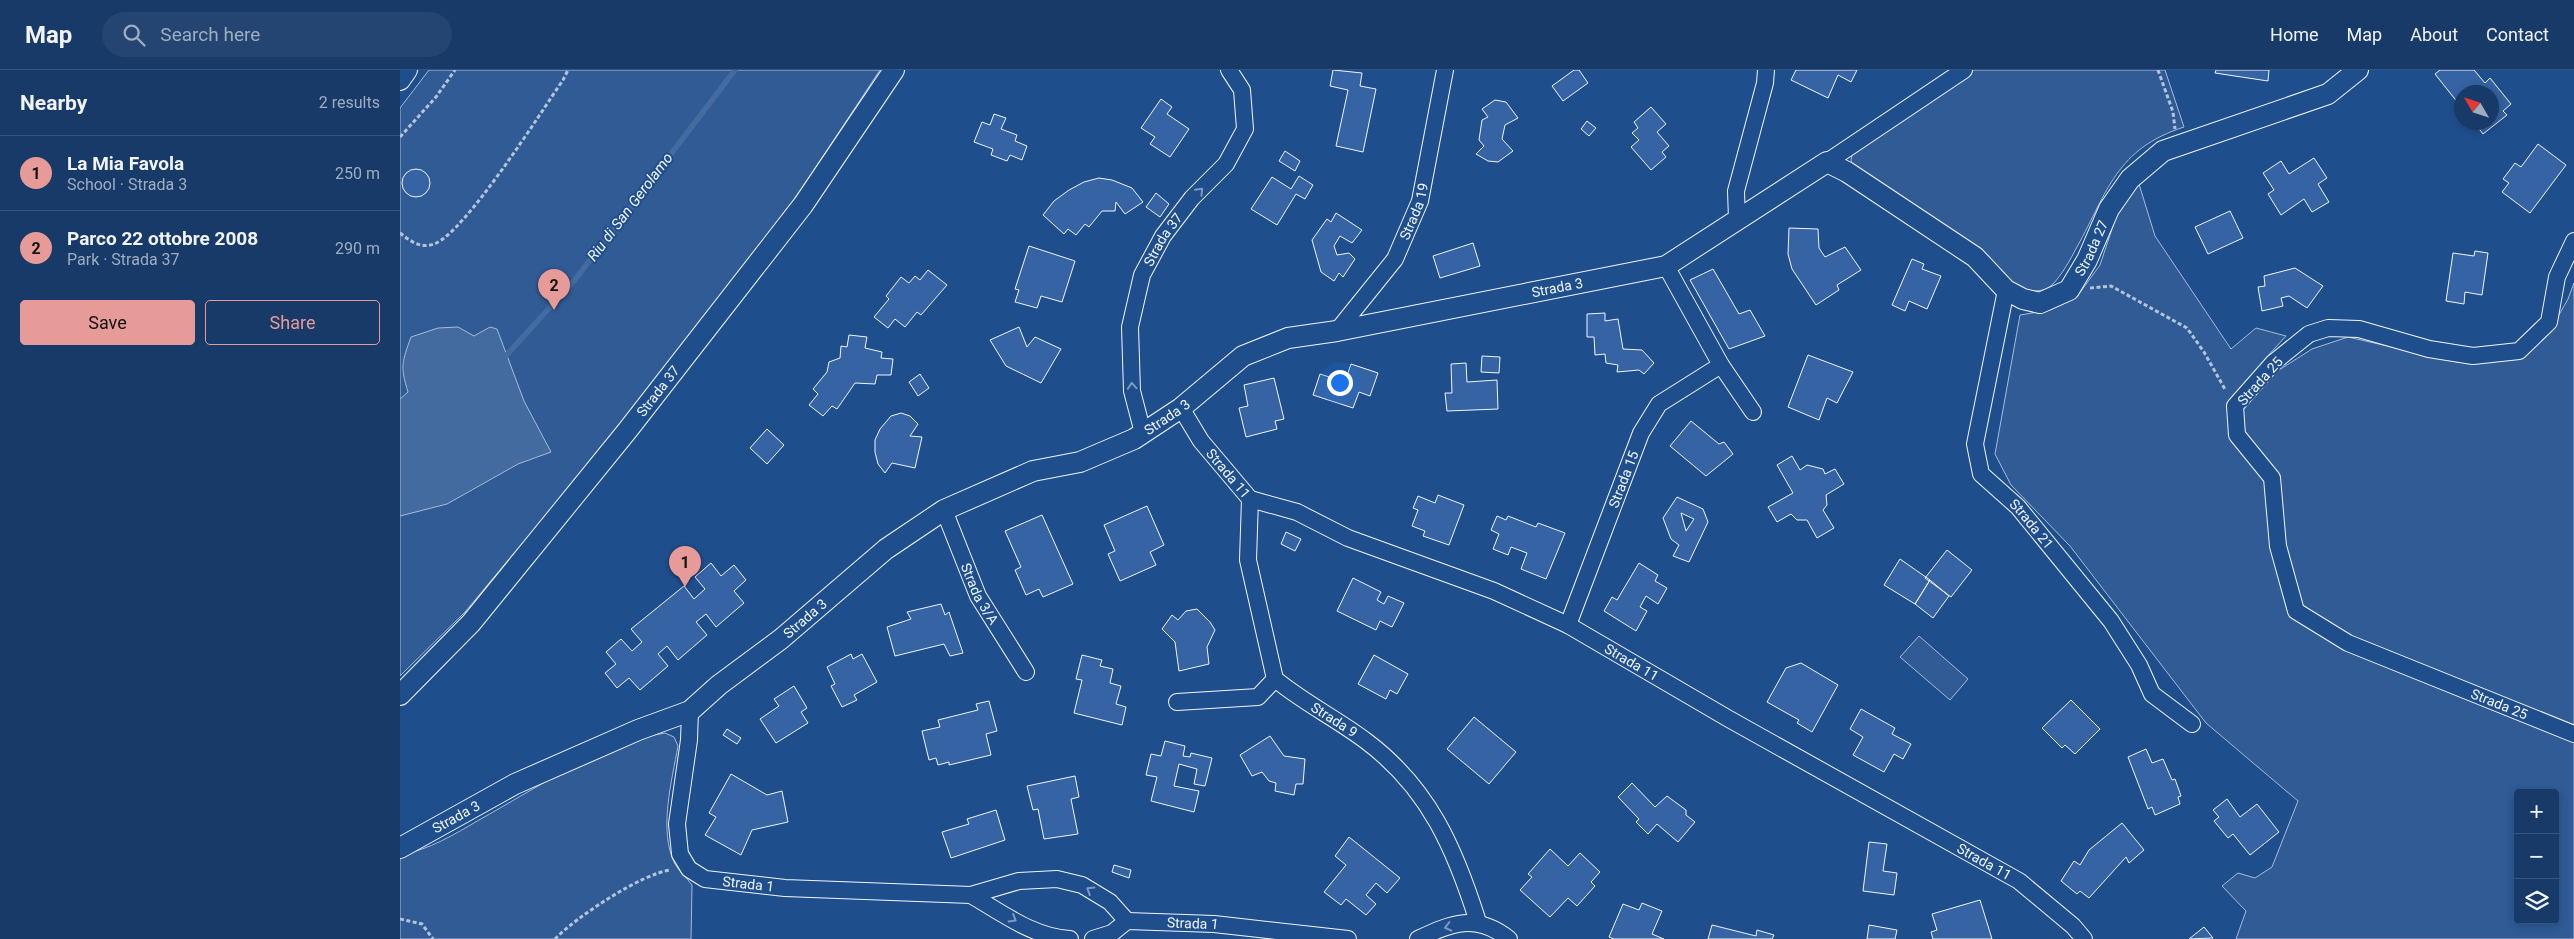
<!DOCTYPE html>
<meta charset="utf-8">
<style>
:root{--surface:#173a69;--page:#244571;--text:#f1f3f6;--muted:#9eadc0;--line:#36547d;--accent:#e69b98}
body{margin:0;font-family:Roboto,sans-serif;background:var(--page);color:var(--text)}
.controls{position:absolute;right:15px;bottom:15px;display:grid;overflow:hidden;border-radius:5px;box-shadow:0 2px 8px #0003}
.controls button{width:45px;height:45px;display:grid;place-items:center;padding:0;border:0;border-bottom:1px solid var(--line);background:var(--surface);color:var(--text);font:25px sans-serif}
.compass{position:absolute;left:2054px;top:15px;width:45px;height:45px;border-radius:50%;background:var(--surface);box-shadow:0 2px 8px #0003;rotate:309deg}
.you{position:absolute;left:939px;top:312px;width:18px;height:18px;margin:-12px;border:4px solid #fff;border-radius:50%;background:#1a73e8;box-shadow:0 0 0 8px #1a73e833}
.badge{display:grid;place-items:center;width:32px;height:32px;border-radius:50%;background:var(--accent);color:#111;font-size:16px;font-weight:700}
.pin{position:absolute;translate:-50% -41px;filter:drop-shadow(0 1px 2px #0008)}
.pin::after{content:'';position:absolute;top:26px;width:18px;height:15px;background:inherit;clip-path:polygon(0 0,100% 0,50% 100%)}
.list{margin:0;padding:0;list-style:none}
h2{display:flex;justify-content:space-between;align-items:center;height:65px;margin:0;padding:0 20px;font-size:21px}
h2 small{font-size:16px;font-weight:400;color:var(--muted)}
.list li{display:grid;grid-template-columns:32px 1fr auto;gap:15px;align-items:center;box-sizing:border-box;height:75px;padding:0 20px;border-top:1px solid var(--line)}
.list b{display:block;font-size:19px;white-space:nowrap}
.list p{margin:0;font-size:16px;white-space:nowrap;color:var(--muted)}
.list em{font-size:16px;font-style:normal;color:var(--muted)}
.actions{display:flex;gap:10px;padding:15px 20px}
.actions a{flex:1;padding:11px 0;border:1px solid var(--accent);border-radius:5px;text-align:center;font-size:18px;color:var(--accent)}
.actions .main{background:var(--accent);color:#111}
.icon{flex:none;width:28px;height:28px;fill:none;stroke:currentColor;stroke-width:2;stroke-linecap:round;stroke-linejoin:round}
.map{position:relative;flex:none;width:2174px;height:869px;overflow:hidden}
header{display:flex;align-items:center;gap:30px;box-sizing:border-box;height:70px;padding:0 25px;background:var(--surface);border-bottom:1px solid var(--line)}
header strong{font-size:24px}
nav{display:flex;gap:28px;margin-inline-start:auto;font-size:18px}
.search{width:350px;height:45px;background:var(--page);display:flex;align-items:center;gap:12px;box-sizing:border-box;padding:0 18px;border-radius:28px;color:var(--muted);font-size:19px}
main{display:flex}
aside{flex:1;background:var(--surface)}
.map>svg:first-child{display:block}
.green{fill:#305b95;stroke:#a8bbd7;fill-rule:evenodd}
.water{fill:#446ba0;stroke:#a8bbd7}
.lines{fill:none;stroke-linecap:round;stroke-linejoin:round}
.stream{stroke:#446ba0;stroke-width:5.5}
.building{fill:#3563a3;stroke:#f2f6ff;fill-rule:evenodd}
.minor-casing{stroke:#f2f6ff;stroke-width:18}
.tertiary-casing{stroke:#f2f6ff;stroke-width:22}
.path{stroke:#b3c4dc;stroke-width:3;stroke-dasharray:4 2.5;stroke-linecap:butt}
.minor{stroke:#1f4e8c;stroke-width:16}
.tertiary{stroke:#1f4e8c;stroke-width:20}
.oneway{stroke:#7e9ac0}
.labels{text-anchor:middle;stroke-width:4;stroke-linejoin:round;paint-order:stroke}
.street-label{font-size:14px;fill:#f2f6ff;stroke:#1f4e8c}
.water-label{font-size:15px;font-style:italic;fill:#f2f6ff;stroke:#1f4e8c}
</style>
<header>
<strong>Map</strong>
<div class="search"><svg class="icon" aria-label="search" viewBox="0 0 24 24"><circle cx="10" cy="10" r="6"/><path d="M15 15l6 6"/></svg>Search here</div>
<nav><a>Home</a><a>Map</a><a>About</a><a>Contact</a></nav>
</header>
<main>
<aside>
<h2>Nearby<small>2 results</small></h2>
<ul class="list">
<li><span class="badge">1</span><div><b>La Mia Favola</b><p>School · Strada 3</p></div><em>250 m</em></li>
<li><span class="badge">2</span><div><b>Parco 22 ottobre 2008</b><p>Park · Strada 37</p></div><em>290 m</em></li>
</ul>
<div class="actions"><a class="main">Save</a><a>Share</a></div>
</aside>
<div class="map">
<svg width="2174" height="869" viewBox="0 0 2174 869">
<rect width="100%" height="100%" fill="#1f4e8c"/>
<path class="green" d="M29,0H480L398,124L219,357L65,542L0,606V38Z
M1573,0H1765L1784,57C1716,79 1708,121 1677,177C1670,190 1662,205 1652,215C1644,222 1632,222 1623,219C1610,214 1599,198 1588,190C1545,158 1502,122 1453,97L1451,90L1453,80L1564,10Z
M1739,114L1755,166L1831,279L1856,258L1886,266L1864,290L1879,300L1912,279L1948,267L2057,292L2116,289L2148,264L2168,229L2174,213V869H1836L1846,841L1822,816L1838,803L1855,808L1872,797L1898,731L1806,653L1670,476L1611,415L1595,384L1620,245L1650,240L1676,228L1700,195L1718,141ZM2118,723H2155V850H2118Z
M1519,566L1568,609L1550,630L1500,587Z
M265,663L274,667L278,676C272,710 258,761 275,794C279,801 287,808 292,815L291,869H0V785C29,780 55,764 79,750C133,720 205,672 265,663Z"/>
<path class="water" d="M58,257L74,266L90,257L97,259L124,331L151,382L118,394L47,434L0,446V329L8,322C0,296 2,292 11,267L38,258Z"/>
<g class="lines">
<path class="stream" d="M102,290L174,211L335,0"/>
</g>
<path class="building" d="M933,0L962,3L960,16L976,19L963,82L936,76L948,20L930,16Z
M1174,0H1179L1188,13L1163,31L1152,16Z
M1396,0H1457L1451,12L1438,5L1428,28L1391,10Z
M1816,0H1869L1868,11L1815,3Z
M2040,0H2074L2085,13L2090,8L2111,34L2103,41L2107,45L2083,64L2074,52H2092V22H2062V38L2035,4Z
M761,29L772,37L767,44L789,59L770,87L750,74L755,67L741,58Z
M1095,30L1106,32L1118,48L1105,55L1102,69L1113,81L1098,92L1088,91L1076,84L1084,76L1079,70L1082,50L1088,47L1082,39Z
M1251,37L1266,54L1257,62L1269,76L1262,82L1266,87L1251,100L1231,77L1239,70L1232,63L1238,58L1234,52Z
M594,44L606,48L601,59L617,65L615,71L627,76L622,90L610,85L607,91L591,85L593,79L574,72L582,52L590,55Z
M1187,51L1196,58L1189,66L1181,59Z
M2138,74L2166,95L2130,143L2102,122L2109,113L2103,109L2115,93L2121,97Z
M885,81L900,91L895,101L879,91Z
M1914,88L1927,108L1918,114L1929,132L1912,142L1904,129L1881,145L1868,124L1874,120L1863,103L1881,91L1889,104Z
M2 113a14 14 0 1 1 28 0a14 14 0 1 1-28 0Z
M899,106L913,115L905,129L896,124L877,155L851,139L872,107L891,119Z
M699,108L712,110L732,118L743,132L725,144L716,132L715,141H702L689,157L685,154L676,165L668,159L664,164L643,145L654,131L669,120L684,112Z
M756,123L769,134L760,147L746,137Z
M1830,141L1843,168L1808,184L1795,157Z
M936,143L962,160L952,173L940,166L934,176L937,185L949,183L955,189L943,207L939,203L934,211L921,202L912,170L927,149L931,152Z
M1389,158L1418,159L1419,178L1425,187L1445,177L1461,200L1437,215L1439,220L1416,235L1392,199L1388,184Z
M1073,173L1080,196L1040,208L1033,186Z
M629,176L675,191L662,232L641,226L637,238L615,232L619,220L615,219Z
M2075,181L2088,183L2082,225L2065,222L2064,234L2046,231L2053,183L2074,186Z
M1512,189L1524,194L1522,199L1541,206L1527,239L1509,231L1505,241L1492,235Z
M1895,198L1923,216L1907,238L1889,226L1881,228L1883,236L1862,241L1858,217L1865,216L1864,206Z
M1313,199L1339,244L1350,240L1365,266L1329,279L1290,210Z
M528,200L547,215L521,245L517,242L505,257L495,249L488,258L474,247L489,229L486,226L501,207L509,213L515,206L520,210Z
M1205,243V251L1218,249L1223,279L1242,280L1254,293L1244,304L1239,300L1217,302L1218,295L1206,293L1205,284L1195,285L1194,267H1187V244Z
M619,257L627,277L635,267L661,279L641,313L606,296L590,270Z
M449,265L467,267L465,278L482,282L481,288L493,289L491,305H477L475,314L455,313L437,339L432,336L423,346L409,335L418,324L413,319L427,302L429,292L440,288L441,276L447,277Z
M1408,285L1453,302L1437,333L1427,328L1419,350L1388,337Z
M1082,286L1100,287L1099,303L1081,302Z
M1066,293L1067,312L1097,310L1098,339L1047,341L1045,323H1052L1051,294Z
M951,294L978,303L970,326L959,322L953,338L913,325L920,304L945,312Z
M520,304L529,318L518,326L509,312Z
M874,308L884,349L875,351L877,359L846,367L839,338L848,336L844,315Z
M501,343L510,346L518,354L510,366L522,367L515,398L492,393L485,403L478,394L475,382V370L480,359L491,346Z
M1291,351L1319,374L1324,372L1333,384L1306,406L1270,376Z
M367,359L384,375L367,394L350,378Z
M1392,386L1400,400L1407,395L1423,399L1425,404L1435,399L1444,414L1426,425L1427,435L1423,440L1434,458L1417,468L1407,450H1397L1391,444L1377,452L1368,437L1393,423L1377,395Z
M1038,425L1064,435L1049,475L1023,466L1025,461L1012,456L1018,440L1013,438L1018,426L1035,433Z
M1277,427L1303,439L1308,452L1289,492L1273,486L1279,475L1271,469L1263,448ZM1281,443L1294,449L1286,461Z
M747,436L764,475L750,482L756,495L720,511L708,484L715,481L704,455Z
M642,445L673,514L643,527L639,519L626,525L615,500L621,497L605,461Z
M1097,446L1106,450L1108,446L1136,457L1138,453L1165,463L1146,509L1121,499L1127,483L1111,477L1108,485L1093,479L1099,464L1091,460Z
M886,462L901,469L895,481L881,474Z
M1547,480L1572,500L1551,527L1525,508Z
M1500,489L1530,510L1515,534L1484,515Z
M311,493L321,506L334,495L346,510L334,521L344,533L316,557L306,544L296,552L307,565L278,590L267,576L258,584L268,596L240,620L229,608L217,618L205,603L216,594L206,582L221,569L232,581L242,572L231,559L284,516L294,529L305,519L295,507Z
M1239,493L1258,505L1255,511L1267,518L1258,534L1246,526L1240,537L1247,541L1236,561L1204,541L1212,527L1217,530Z
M953,508L981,522L977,530L984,534L988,526L1004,533L992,557L980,551L976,560L937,541Z
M1530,510L1549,526L1533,548L1515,534Z
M541,534L545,545L549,542L563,583L550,586L544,574L495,586L487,557L511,549L507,542Z
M797,539L810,552L815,560L807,577L809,594L779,601L775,572L762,559L772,545L778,550L786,541Z
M451,584L453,589L462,584L477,612L454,625L457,630L442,637L431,616L435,614L427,597Z
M682,585L702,590L700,596L713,599L710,613L721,616L716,634L726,637L722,655L674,643L682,610L676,609Z
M974,585L1008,604L997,624L990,620L986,629L958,614Z
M1401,593L1438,615L1412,662L1397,653L1399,650L1367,632L1386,598Z
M394,616L407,638L401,642L408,653L376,673L360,649L379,636L374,629Z
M1671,630L1700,659L1675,684L1665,675L1662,678L1642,658Z
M589,631L597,661L586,664L591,685L549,695V692L538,695L536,688L529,690L522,661L540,657L538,650L578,640L576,634Z
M1461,639L1495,658L1492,664L1511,674L1503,689L1494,684L1484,702L1453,685L1463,667L1450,659Z
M1074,647L1116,682L1089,714L1047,679Z
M327,659L341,668L337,674L323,665Z
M870,666L884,686L905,689L903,714H896L894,725L875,721L876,713L869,711L862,702L852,706L840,685Z
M765,671L785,676L783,686L790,687L791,683L812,688L805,716L794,714L797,699L779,694L774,716L799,721L794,742L751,731L757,707L746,705L751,684L761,686Z
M1746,679L1752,693L1763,689L1772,710L1775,709L1781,726L1778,727L1780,734L1755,745L1752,737L1748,739L1728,687Z
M331,704L367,725L382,721L388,752L352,760L341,785L305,765L316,747L309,743Z
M675,706L679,727L671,729L678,764L644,769L638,739L633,740L627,716Z
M1232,713L1255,737L1267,726L1286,740V745L1295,752L1278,772L1257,754L1248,764L1236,752L1239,749L1218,727Z
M1827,729L1840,747L1857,734L1879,762L1850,785L1833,764L1828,768L1814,751L1819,747L1813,740Z
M596,740L605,770L551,788L542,762L569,754L567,749Z
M1722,753L1744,780L1729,793L1726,787L1689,828L1680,821L1677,824L1661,811L1674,791L1680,795L1689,780Z
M949,767L1000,808L987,823L976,813L966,825L976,834L966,845L946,829L941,835L924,822L946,795L935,786Z
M1469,772L1487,774L1483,801L1497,803L1494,825L1463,821Z
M1150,779L1168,796L1180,783L1200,802L1191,812L1195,816L1177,836L1168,828L1150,847L1120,820L1132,807L1128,804Z
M714,795L731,800L729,808L712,802Z
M1580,830L1592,869H1533L1531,862L1537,860L1532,844Z
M1242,833L1262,841L1252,864L1264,869H1214L1209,867L1223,834L1239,840Z
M1312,855L1356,866L1357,860L1374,865L1372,869H1308Z
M1469,855L1497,860L1495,869H1467Z
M1804,857L1813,868L1789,869Z"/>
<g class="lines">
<defs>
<g id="minor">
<path d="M1427,92L1564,0"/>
<path d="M1337,149L1336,121L1365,13L1366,0"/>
<path id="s1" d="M2174,171L2157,207L2149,252L2119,281L2073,286L2029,279L1959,259L1928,258L1909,264L1873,293L1835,336L1837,365L1872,408L1878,476L1896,541L1948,573L2174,664"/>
<path d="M1266,196L1321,295L1353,342"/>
<path id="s2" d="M1606,220L1575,374L1581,404L1618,437L1711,551L1739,595L1752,624L1792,654"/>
<path id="s3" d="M937,261L995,189L1020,131L1045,0"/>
<path id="s4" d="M781,338L801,371L850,429L897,442L948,468L1094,521L1168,555L1329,649L1619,811L1673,856L1684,869"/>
<path id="s5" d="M743,363L732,321L730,257L742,205L763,166L792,128L826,94L845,59L842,20L829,0"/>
<path id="s6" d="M850,429L848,490L875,609C904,633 937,649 966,671C1029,718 1055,779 1078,852"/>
<path id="s7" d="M544,440L578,526L626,602"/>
<path id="s8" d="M1168,555L1241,363L1259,334L1321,295"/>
<path d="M777,632L858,627L875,609"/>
<path id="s9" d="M290,641L289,670L277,754L280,784L289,799L305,809L385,818L571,825L619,811L657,809L682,815L710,832L727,851"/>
<path d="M571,825C602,843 633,867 670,869"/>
<path id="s10" d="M693,869L712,863L727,851L814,854L948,869"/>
<path d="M1018,869C1052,853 1076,843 1109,869"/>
</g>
<g id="tertiary">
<path d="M0,10L7,0"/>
<path id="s11" d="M0,625L71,553L227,361L403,135L494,0"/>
<path id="s12" d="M0,778L115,714L238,660L290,641L319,615L381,569L486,479L544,440L633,401L680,392L734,369L781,338L843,286L888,268L937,261L1266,196L1427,92L1447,102L1575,187L1606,220L1623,229L1640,233L1669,220L1687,190L1709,139L1730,109L1763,81L1928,24L1958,0"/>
</g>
</defs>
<use href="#minor" class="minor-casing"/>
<use href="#tertiary" class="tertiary-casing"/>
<path class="path" d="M1758,0L1773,42L1775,59
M0,67L36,27L55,0
M0,163C10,171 21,179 34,174C65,163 141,42 163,10L168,0
M1690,218L1711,216L1787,258L1804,282L1826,321
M0,849L22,854L33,869
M155,869C175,848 242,803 271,800"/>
<use href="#minor" class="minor"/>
<use href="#tertiary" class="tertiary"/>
</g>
<defs><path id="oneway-chevron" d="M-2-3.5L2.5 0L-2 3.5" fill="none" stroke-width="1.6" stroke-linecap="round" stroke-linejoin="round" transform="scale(1.25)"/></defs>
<g class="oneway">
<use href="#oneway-chevron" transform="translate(800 121) rotate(-46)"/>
<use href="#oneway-chevron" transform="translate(732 316) rotate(-94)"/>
<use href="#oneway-chevron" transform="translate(690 820) rotate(-148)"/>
<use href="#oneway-chevron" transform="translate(613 849) rotate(31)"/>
<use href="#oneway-chevron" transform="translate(1048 857) rotate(166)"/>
</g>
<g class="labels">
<g class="street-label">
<text dy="5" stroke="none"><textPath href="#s3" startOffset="144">Strada 19</textPath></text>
<text dy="5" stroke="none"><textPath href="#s5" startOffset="202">Strada 37</textPath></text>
<text dy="5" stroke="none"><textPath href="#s12" startOffset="1949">Strada 27</textPath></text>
<text dy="5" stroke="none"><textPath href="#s12" startOffset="1309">Strada 3</textPath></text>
<text transform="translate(1860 311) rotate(-48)" y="5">Strada 25</text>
<text dy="5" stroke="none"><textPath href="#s11" startOffset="399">Strada 37</textPath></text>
<text dy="5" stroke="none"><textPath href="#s12" startOffset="889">Strada 3</textPath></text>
<text dy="5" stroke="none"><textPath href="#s4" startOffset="81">Strada 11</textPath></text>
<text dy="5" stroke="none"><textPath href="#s8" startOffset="156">Strada 15</textPath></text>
<text dy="5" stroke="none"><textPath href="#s2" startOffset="259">Strada 21</textPath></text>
<text dy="5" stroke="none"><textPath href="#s7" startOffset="91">Strada 3/A</textPath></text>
<text dy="5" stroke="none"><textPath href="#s12" startOffset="469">Strada 3</textPath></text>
<text dy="5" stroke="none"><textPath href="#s4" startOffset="531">Strada 11</textPath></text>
<text dy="5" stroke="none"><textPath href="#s1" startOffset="890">Strada 25</textPath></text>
<text dy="5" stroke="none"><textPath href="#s6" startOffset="255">Strada 9</textPath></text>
<text dy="5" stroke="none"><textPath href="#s12" startOffset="64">Strada 3</textPath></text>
<text dy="5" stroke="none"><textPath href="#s4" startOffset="936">Strada 11</textPath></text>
<text dy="5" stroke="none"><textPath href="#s9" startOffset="224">Strada 1</textPath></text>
<text dy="5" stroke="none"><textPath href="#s10" startOffset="105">Strada 1</textPath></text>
</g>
<g class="water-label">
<text transform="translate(230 137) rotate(-53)" y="5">Riu di San Gerolamo</text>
</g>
</g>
</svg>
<div class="controls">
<button>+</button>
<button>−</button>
<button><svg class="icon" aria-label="layers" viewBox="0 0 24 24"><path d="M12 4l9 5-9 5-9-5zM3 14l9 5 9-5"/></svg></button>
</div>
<svg class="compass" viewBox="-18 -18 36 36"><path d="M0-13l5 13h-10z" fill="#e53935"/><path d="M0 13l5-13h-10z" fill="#9eadc0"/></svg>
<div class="you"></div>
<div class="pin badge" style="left:285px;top:517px">1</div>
<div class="pin badge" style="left:154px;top:240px">2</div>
</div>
</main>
